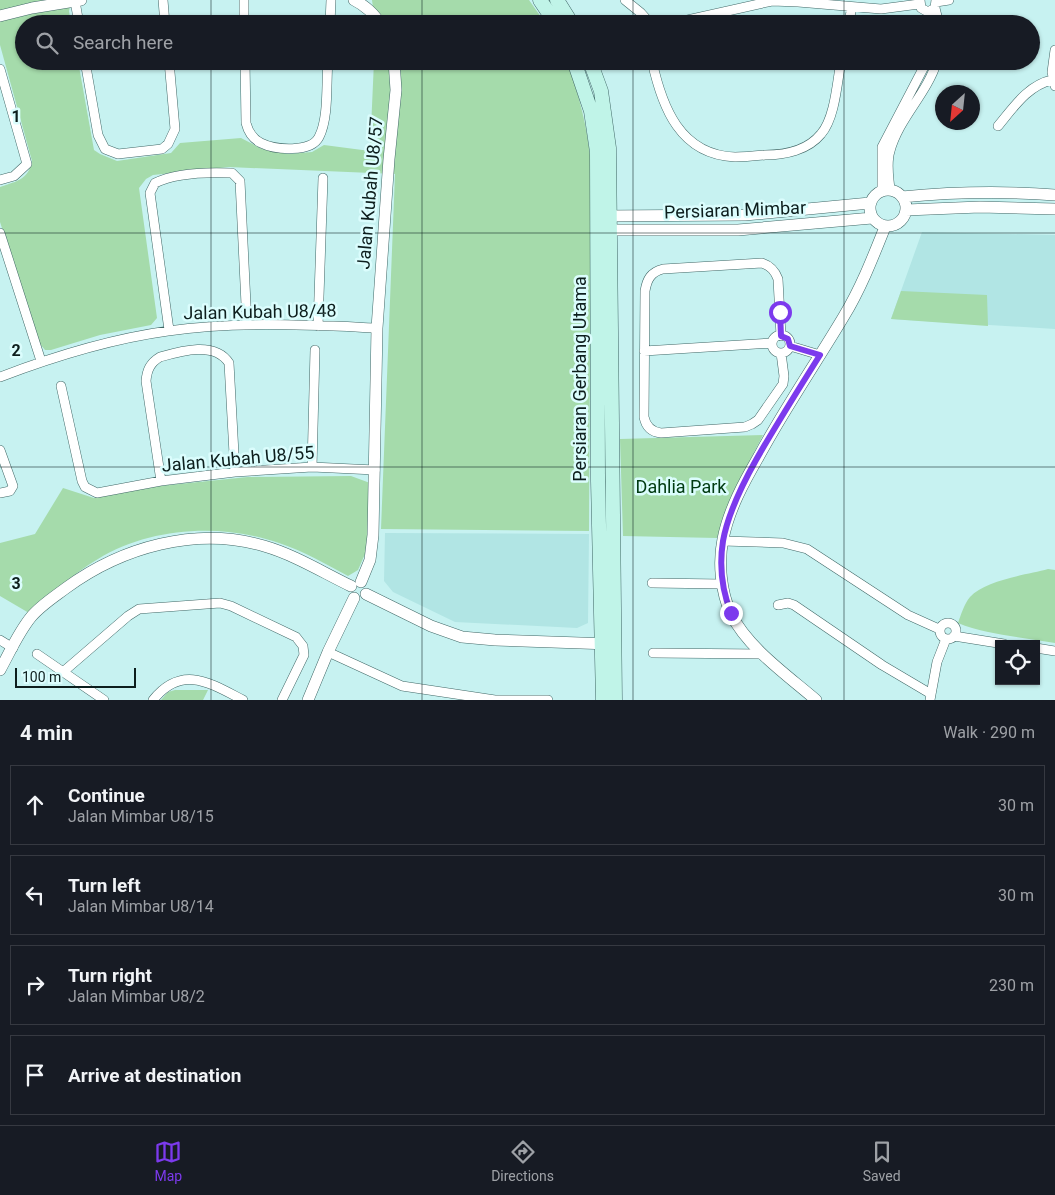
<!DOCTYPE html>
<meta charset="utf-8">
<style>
:root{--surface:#171b24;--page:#242831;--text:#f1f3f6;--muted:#9ea1a6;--line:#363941;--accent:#7c3aed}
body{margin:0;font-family:Roboto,sans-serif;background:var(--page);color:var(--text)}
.controls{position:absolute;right:15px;bottom:15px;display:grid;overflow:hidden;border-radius:0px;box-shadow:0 1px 4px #0004}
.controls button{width:45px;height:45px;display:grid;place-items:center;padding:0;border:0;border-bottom:1px solid var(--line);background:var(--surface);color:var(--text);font:25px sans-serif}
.compass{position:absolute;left:935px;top:85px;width:45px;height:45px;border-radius:50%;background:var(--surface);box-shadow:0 1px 4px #0004;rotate:207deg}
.scale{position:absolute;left:15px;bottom:12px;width:121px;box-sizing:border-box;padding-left:5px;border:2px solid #0d1e1d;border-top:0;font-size:14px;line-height:18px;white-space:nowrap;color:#0d1e1d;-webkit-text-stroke:4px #dbfdfd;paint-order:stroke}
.stop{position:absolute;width:15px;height:15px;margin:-11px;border:4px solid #7c3aed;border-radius:50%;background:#fff}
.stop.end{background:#7c3aed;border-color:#fff;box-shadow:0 1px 5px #0008}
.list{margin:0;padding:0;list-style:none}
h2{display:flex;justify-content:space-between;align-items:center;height:65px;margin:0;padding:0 20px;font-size:21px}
h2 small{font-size:16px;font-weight:400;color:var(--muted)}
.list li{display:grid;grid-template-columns:32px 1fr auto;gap:15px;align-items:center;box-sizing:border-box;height:80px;margin:0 10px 10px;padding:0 10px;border:1px solid var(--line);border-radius:0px}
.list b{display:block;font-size:19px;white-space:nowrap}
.list p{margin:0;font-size:16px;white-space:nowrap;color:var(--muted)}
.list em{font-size:16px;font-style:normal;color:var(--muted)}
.icon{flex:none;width:28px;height:28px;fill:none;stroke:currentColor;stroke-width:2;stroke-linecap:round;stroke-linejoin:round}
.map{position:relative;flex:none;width:1055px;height:700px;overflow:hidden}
.search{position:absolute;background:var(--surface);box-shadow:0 1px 4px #0004;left:15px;right:15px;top:15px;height:55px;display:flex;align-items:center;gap:12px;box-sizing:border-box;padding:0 18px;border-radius:28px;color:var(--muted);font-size:19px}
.sheet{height:425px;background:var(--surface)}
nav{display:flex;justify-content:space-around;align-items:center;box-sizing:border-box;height:70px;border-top:1px solid var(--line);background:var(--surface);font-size:14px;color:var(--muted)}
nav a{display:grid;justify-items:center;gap:2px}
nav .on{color:var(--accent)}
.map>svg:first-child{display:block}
.built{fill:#b1e5e4}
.green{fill:#a5dbab}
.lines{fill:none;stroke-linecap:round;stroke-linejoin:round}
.minor-casing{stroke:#416867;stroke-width:10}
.tertiary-casing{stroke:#416867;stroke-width:12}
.secondary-casing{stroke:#416867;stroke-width:15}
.minor{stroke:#fff;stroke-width:9}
.tertiary{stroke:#fff;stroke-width:11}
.secondary{stroke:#c0f4e8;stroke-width:14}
.route{stroke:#7c3aed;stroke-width:6}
.grid{fill:none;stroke:#0d1e1d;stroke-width:1;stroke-opacity:0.55}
.labels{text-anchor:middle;stroke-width:5;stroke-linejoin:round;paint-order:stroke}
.street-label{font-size:18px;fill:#0d1e1d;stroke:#dbfdfd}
.park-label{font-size:18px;fill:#003b11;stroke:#dbfdfd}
.grid-label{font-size:16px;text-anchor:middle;font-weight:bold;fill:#0d1e1d;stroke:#dbfdfd;stroke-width:5;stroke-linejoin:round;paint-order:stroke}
</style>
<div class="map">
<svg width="1055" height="700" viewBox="0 0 1055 700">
<rect width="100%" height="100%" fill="#c7f2f1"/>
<path class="built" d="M922,232L1055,235V329L891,319Z
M385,533L589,534L588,623L577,628L455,622L393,592L384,581Z"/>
<path class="green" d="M0,0H72L69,11L71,24H24V61H78L94,150L100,154L117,161L171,153L180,143L241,138L262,149L288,154L312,152L324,145L370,151L374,61H567C579,95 588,129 591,164L589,531L381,529L395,174L229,167L153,175L146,179L139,188L157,318L151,325L100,335L51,350H45L40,344L0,222V187C17,181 28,180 32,161L0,45Z
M372,0H529L546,24H375Z
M901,291L987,295L988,326L891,319Z
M763,435L731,497L717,538L623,536L620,439Z
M351,476L370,483L369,545L358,570L348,576C326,564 303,551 279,543C222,523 150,527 98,559C73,574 51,594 29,613L0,596V543L35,534L63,488L94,498L159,486L248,477Z
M1048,569L1055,570V643C1023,637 987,635 958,623C961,615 964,604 970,597C985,580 1026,575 1048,569Z
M175,690H208L203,700H161L168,692Z"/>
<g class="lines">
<defs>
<path id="minor" d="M163,0L165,24
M244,0V24
M625,0L641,13L650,23L683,21L772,1L798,2L881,9L919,4
M920,0L921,8L928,12L935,8L936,0
M75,1L79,24
M936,2L949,0
M935,8L939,24
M928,12L931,24
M330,24L331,0
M848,24L852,8
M1055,50L1052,72L1055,86
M85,61L98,135L105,149L118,154L162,149L168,144L175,129L169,61
M245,61L246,123C248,131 253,139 261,143C275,150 311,153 319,137C329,118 326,83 328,61
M652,61C662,107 680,155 735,157C745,157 755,156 765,155C785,155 808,150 821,134C835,118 837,83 841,61
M0,69L27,164L14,176L0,180
M998,126C1013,108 1028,85 1052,80
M890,190C889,177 886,164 890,151C899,118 927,94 937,61
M882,191V147L927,61
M0,233L41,361
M318,326L323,178
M169,330L150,193L155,183C175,173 209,172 232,173L240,181L247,325
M772 344a9 9 0 1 1 18 0a9 9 0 1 1-18 0Z
M781,336L778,279C775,271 771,266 762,263L663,269C651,272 647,279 645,291L644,417C646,427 652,432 661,433L745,427L752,424L758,420L783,384L784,376L781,353
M790,346L820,355
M644,351L772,343
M0,377C55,356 110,339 168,331C237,321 307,325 377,328
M61,386L82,481L85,487L97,493L161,481L235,472L312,467L375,470
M0,450L13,486L10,491L0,493
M312,467L315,350
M161,481L146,381C147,370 150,363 160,357C181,351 215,341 229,363L235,472
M723,541L783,543L807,549L908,615L939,629
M652,583L722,584
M778,605L788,603L794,605L882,665L931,694
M940 631a8 8 0 1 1 16 0a8 8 0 1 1-16 0Z
M954,636L1004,644
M0,640L13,648
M1036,648L1055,651
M328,652L402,686L495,700H548
M653,653L763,654
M37,654L104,700
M63,672L128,616L139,609L220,603L231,606L296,637L303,646L304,655L282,700
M153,700C182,664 210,683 243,700
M930,700L937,662L946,639"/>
<path id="tertiary" d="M354,0C364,5 375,14 380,24
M0,16L32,8L81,0
M870 208a18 18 0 1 1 36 0a18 18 0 1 1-36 0Z
M902,197C953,192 1004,191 1055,195
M906,210L980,207L1055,209
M603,216L745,215L870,203
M602,230H738L872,218
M361,582L370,560L373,535L377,328L389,159L396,90L394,61
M366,594L431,626L462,637L495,640L610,644
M0,670C10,652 18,633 31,617C40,606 54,597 66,588C122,547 196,526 264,546C295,555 322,572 351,586
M308,700L328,652L354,598
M816,700C787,675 748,648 731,614C721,592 718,563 723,539C729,509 744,482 759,456C785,408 816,363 844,316C861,288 873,257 885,227"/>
<path id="secondary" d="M540,0L556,24
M557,0L572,24
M574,61L591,111L597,152L598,481L603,700
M590,61L601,91L609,148L615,700"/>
</defs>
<use href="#minor" class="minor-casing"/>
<use href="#tertiary" class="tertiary-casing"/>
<use href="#secondary" class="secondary-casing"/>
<use href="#minor" class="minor"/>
<use href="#tertiary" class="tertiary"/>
<use href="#secondary" class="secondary"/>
</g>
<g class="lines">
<path class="route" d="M731,613C722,590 719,566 723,541C728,513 742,485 756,460C776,425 798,390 820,355L790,346L788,339L781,336L780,312"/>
</g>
<path class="grid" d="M211,0V24M422,0V24M633,0V24M844,0V24M211,61V700M422,61V700M633,61V700M844,61V700M0,233H1055M0,467H1055"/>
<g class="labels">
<g class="street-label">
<text transform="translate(370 193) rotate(-85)" y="6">Jalan Kubah U8/57</text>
<text transform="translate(735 210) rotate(-2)" y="6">Persiaran Mimbar</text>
<text transform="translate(260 312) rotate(-1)" y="6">Jalan Kubah U8/48</text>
<text transform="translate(580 379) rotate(-90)" y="6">Persiaran Gerbang Utama</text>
<text transform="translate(238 459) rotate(-5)" y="6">Jalan Kubah U8/55</text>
</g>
<g class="park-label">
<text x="681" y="493">Dahlia Park</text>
</g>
</g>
<g class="grid-label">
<text x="16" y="122">1</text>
<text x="16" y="356">2</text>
<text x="16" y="589">3</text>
</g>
</svg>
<div class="controls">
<button><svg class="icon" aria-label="locate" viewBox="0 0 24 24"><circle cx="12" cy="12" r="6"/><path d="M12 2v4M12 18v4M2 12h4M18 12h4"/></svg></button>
</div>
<svg class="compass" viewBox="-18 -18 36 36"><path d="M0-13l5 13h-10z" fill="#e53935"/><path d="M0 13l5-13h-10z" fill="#9ea1a6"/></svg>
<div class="scale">100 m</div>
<div class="stop" style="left:780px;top:312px"></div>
<div class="stop end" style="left:731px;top:613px"></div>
<div class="search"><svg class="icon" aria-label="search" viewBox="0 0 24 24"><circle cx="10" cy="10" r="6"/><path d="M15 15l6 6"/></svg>Search here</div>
</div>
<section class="sheet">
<h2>4 min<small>Walk · 290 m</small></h2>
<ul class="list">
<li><svg class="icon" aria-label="ahead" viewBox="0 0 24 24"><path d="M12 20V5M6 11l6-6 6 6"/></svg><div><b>Continue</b><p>Jalan Mimbar U8/15</p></div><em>30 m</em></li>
<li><svg class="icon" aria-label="left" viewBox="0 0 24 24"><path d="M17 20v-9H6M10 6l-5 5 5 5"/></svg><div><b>Turn left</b><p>Jalan Mimbar U8/14</p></div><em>30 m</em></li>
<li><svg class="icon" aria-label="right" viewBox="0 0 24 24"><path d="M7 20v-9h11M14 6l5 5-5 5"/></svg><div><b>Turn right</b><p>Jalan Mimbar U8/2</p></div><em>230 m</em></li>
<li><svg class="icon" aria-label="arrive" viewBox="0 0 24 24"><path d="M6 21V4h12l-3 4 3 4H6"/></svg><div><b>Arrive at destination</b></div></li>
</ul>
</section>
<nav>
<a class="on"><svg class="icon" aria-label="map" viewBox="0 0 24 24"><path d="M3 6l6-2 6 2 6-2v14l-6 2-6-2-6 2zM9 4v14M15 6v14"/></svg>Map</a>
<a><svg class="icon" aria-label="directions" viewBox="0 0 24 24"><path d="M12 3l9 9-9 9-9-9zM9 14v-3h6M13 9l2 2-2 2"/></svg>Directions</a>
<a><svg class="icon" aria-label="saved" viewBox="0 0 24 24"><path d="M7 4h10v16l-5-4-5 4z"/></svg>Saved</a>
</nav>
